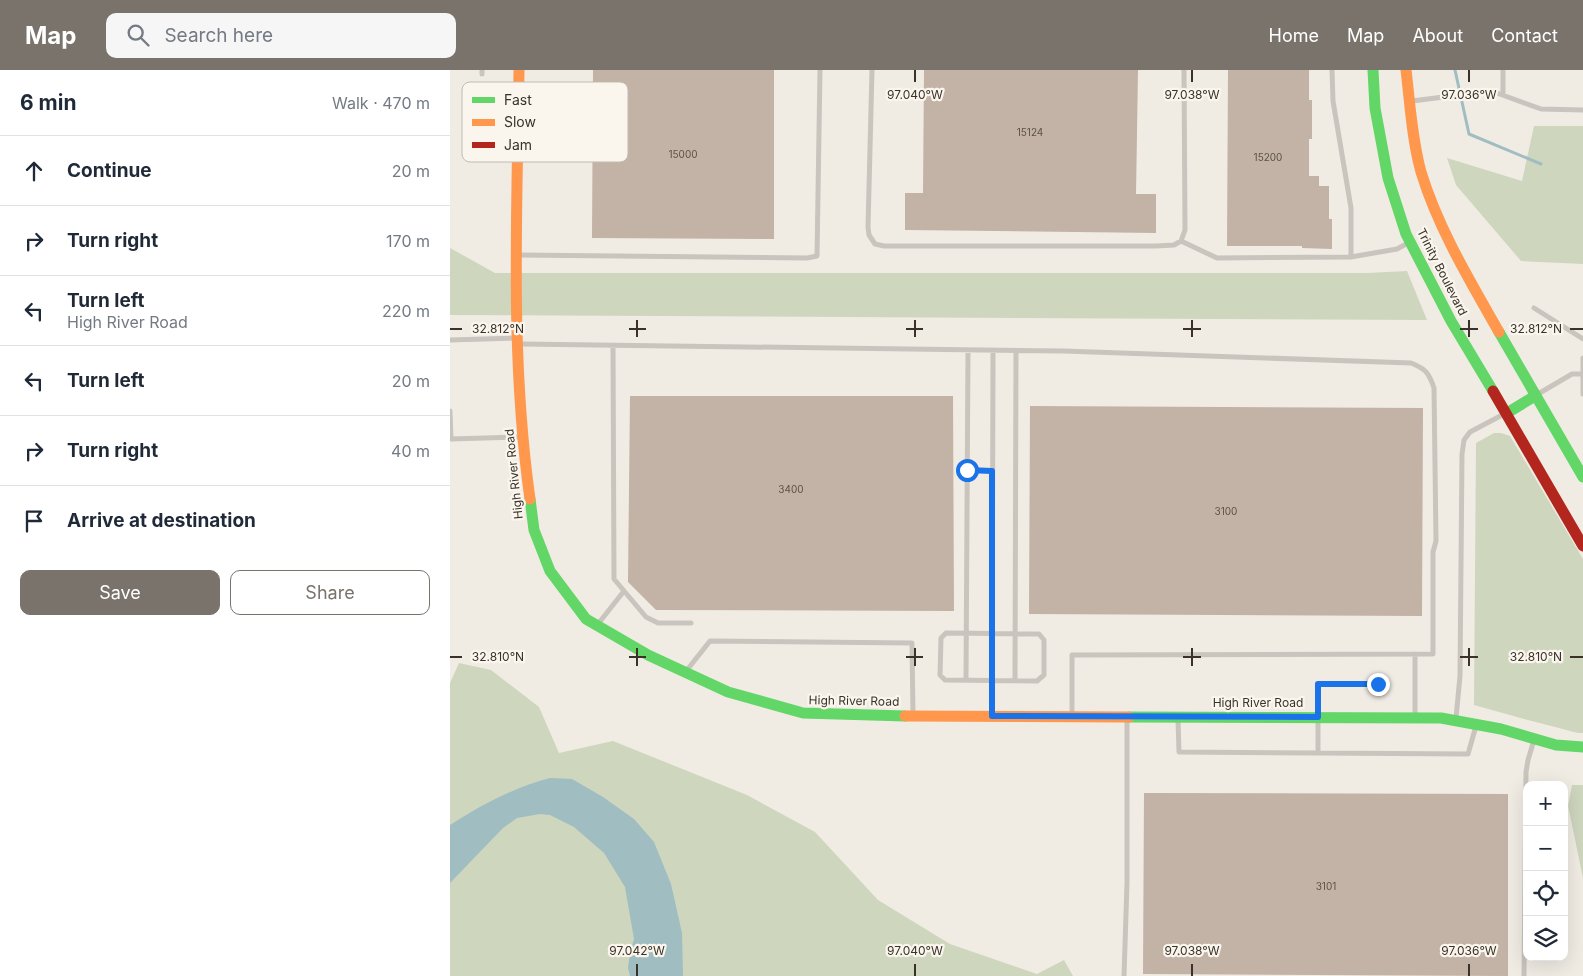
<!DOCTYPE html>
<meta charset="utf-8">
<style>
:root{--surface:#fff;--page:#f6f6f7;--text:#1f2937;--muted:#747a83;--line:#e0e1e3;--accent:#7a736b}
body{margin:0;font-family:Inter,sans-serif;background:var(--page);color:var(--text)}
.controls{position:absolute;right:15px;bottom:15px;display:grid;overflow:hidden;border-radius:10px;box-shadow:0 5px 20px #0002}
.controls button{width:45px;height:45px;display:grid;place-items:center;padding:0;border:0;border-bottom:1px solid var(--line);background:var(--surface);color:var(--text);font:25px sans-serif}
.stop{position:absolute;width:15px;height:15px;margin:-11px;border:4px solid #1a73e8;border-radius:50%;background:#fff}
.stop.end{background:#1a73e8;border-color:#fff;box-shadow:0 1px 5px #0008}
.list{margin:0;padding:0;list-style:none}
h2{display:flex;justify-content:space-between;align-items:center;height:65px;margin:0;padding:0 20px;font-size:21px}
h2 small{font-size:16px;font-weight:400;color:var(--muted)}
.list li{display:grid;grid-template-columns:32px 1fr auto;gap:15px;align-items:center;box-sizing:border-box;height:70px;padding:0 20px;border-top:1px solid var(--line)}
.list b{display:block;font-size:19px;white-space:nowrap}
.list p{margin:0;font-size:16px;white-space:nowrap;color:var(--muted)}
.list em{font-size:16px;font-style:normal;color:var(--muted)}
.actions{display:flex;gap:10px;padding:15px 20px}
.actions a{flex:1;padding:11px 0;border:1px solid var(--accent);border-radius:10px;text-align:center;font-size:18px;color:var(--accent)}
.actions .main{background:var(--accent);color:#fff}
.icon{flex:none;width:28px;height:28px;fill:none;stroke:currentColor;stroke-width:2;stroke-linecap:round;stroke-linejoin:round}
.map{position:relative;flex:none;width:1133px;height:906px;overflow:hidden}
header{display:flex;align-items:center;gap:30px;box-sizing:border-box;height:70px;padding:0 25px;background:var(--accent);color:#fff}
header strong{font-size:24px}
nav{display:flex;gap:28px;margin-inline-start:auto;font-size:18px}
.search{width:350px;height:45px;background:var(--page);display:flex;align-items:center;gap:12px;box-sizing:border-box;padding:0 18px;border-radius:10px;color:var(--muted);font-size:19px}
main{display:flex}
aside{flex:1;background:var(--surface)}
.map>svg:first-child{display:block}
.green{fill:#ced6be}
.water{fill:#a0bdc1}
.lines{fill:none;stroke-linecap:round;stroke-linejoin:round}
.stream{stroke:#a0bdc1;stroke-width:3}
.building{fill:#c3b2a6}
.lane{stroke:#c9c4bd;stroke-width:5}
.fast{stroke:#63d668;stroke-width:11}
.slow{stroke:#ff974d;stroke-width:11}
.jam{stroke:#b3261e;stroke-width:11}
.route{stroke:#1a73e8;stroke-width:6}
.ticks{fill:none;stroke:#3a322a;stroke-width:2}
.labels{text-anchor:middle;stroke-width:4.5;stroke-linejoin:round;paint-order:stroke}
.number-label{font-size:10px;fill:#5c5249}
.street-label{font-size:12px;fill:#3a322a;stroke:#fbf6ed}
.key{fill:#fbf6ed;stroke:#c1bbb2;stroke-width:1}
.key-label{font-size:14px;fill:#3a322a}
.ticks-label{font-size:12px;text-anchor:middle;fill:#3a322a;stroke:#fbf6ed;stroke-width:4.5;stroke-linejoin:round;paint-order:stroke}
</style>
<header>
<strong>Map</strong>
<div class="search"><svg class="icon" aria-label="search" viewBox="0 0 24 24"><circle cx="10" cy="10" r="6"/><path d="M15 15l6 6"/></svg>Search here</div>
<nav><a>Home</a><a>Map</a><a>About</a><a>Contact</a></nav>
</header>
<main>
<aside>
<h2>6 min<small>Walk · 470 m</small></h2>
<ul class="list">
<li><svg class="icon" aria-label="ahead" viewBox="0 0 24 24"><path d="M12 20V5M6 11l6-6 6 6"/></svg><div><b>Continue</b></div><em>20 m</em></li>
<li><svg class="icon" aria-label="right" viewBox="0 0 24 24"><path d="M7 20v-9h11M14 6l5 5-5 5"/></svg><div><b>Turn right</b></div><em>170 m</em></li>
<li><svg class="icon" aria-label="left" viewBox="0 0 24 24"><path d="M17 20v-9H6M10 6l-5 5 5 5"/></svg><div><b>Turn left</b><p>High River Road</p></div><em>220 m</em></li>
<li><svg class="icon" aria-label="left" viewBox="0 0 24 24"><path d="M17 20v-9H6M10 6l-5 5 5 5"/></svg><div><b>Turn left</b></div><em>20 m</em></li>
<li><svg class="icon" aria-label="right" viewBox="0 0 24 24"><path d="M7 20v-9h11M14 6l5 5-5 5"/></svg><div><b>Turn right</b></div><em>40 m</em></li>
<li><svg class="icon" aria-label="arrive" viewBox="0 0 24 24"><path d="M6 21V4h12l-3 4 3 4H6"/></svg><div><b>Arrive at destination</b></div></li>
</ul>
<div class="actions"><a class="main">Save</a><a>Share</a></div>
</aside>
<div class="map">
<svg width="1133" height="906" viewBox="0 0 1133 906">
<rect width="100%" height="100%" fill="#f0ece4"/>
<path class="green" d="M1084,56H1133V194L1071,191L1006,115L997,88L1072,111Z
M0,178L45,203H917L957,201L977,250L0,245Z
M1044,363H1051L1060,366L1133,489V663H1128L1078,650L1024,635L1026,373Z
M9,593L41,600L89,637L109,683L163,671L297,725L365,762L428,830L500,874L587,904L614,890L623,906H0V613Z
M1122,715H1133V808L1118,736Z"/>
<path class="water" d="M100,708L122,709L153,727L184,749L204,772L221,814L232,863L233,906H180L178,898L180,883L184,869L175,817L154,783L124,757L100,745L90,744L67,748L53,758L0,813V755C31,735 65,717 100,708Z"/>
<g class="lines">
<path class="stream" d="M1005,0L1019,64L1091,94"/>
</g>
<path class="building" d="M143,0H324V169L142,168Z
M474,0H688L686,124H706V163L455,160V123H473Z
M778,0H859V30H862V69H859V106H869V116H879V149H882V179L852,178V176H777Z
M180,326H503L504,541L206,540L178,512Z
M580,336L973,338L972,546L579,544Z
M694,723L1058,724V906L693,904Z"/>
<g class="lines">
<path class="lane" d="M422,0L418,157L419,165L425,174L434,176H706L724,175L731,171L735,160L734,0
M32,4V0
M1053,25V0
M962,31L1017,24L1047,23L1091,39L1133,40
M731,171L767,188L901,187V138L883,31L882,0
M69,185L357,188L367,186L370,0
M901,187L947,179L960,172
M1084,238L1133,269
M0,270L67,268
M71,274L614,281L961,293C976,299 979,303 984,318L986,471L983,482V584L622,585V645
M163,275L164,509L196,547L208,553H241
M1133,288V324
M1088,324L1122,304H1132
M0,341L1,369
M0,369L72,367
M517,400L542,401
M148,554L174,521
M496,563L589,564L594,570V605L587,611L495,610L490,605L491,568Z
M965,584V646
M237,600L260,571L462,573L463,645
M516,610L518,280
M565,611L566,281
M542,646L543,280
M1006,648L1010,606L1012,384L1014,370L1020,362L1056,343
M728,649L729,682L868,683V614H928
M868,683L1018,684L1026,656
M674,906L677,813V649
M1074,906L1076,702L1078,690L1084,670"/>
<path class="fast" d="M923,0L925,38L938,108L956,164L1001,251L1043,321
M1049,262L1133,407
M1057,343L1085,326
M80,429L84,460L100,501L136,549L198,585L278,622L353,643L455,646
M679,647L991,648L1051,659L1106,675L1133,677"/>
<path class="slow" d="M69,0C67,143 60,287 80,429
M956,0C960,33 962,70 971,102C988,158 1020,211 1049,262
M455,646L679,647"/>
<path class="jam" d="M1043,321L1133,476"/>
</g>
<g class="lines">
<path class="route" d="M517,400L542,401V646L868,647V614H928"/>
</g>
<path class="ticks" d="M465,0V12M742,0V12M1019,0V12M187,250V267M465,250V267M742,250V267M1019,250V267M0,259H12M179,259H196M456,259H473M733,259H751M1010,259H1028M1120,259H1133M187,578V596M465,578V596M742,578V596M1019,578V596M0,587H12M179,587H196M456,587H473M733,587H751M1010,587H1028M1120,587H1133M187,894V906M465,894V906M742,894V906M1019,894V906"/>
<g class="labels">
<g class="number-label">
<text x="580" y="66">15124</text>
<text x="233" y="88">15000</text>
<text x="818" y="91">15200</text>
<text x="341" y="423">3400</text>
<text x="776" y="445">3100</text>
<text x="876" y="820">3101</text>
</g>
<g class="street-label">
<text transform="translate(992 202) rotate(63)" y="4">Trinity Boulevard</text>
<text transform="translate(64 404) rotate(-96)" y="4">High River Road</text>
<text transform="translate(404 631) rotate(1)" y="4">High River Road</text>
<text x="808" y="637">High River Road</text>
</g>
</g>
<rect x="12" y="12" width="166" height="80" rx="8" class="key"/>
<rect x="22" y="27" width="23" height="6" fill="#63d668"/>
<rect x="22" y="49" width="23" height="7" fill="#ff974d"/>
<rect x="22" y="72" width="23" height="6" fill="#b3261e"/>
<g class="key-label">
<text x="54" y="35">Fast</text>
<text x="54" y="57">Slow</text>
<text x="54" y="80">Jam</text>
</g>
<g class="ticks-label">
<text x="465" y="29">97.040°W</text>
<text x="742" y="29">97.038°W</text>
<text x="1019" y="29">97.036°W</text>
<text x="48" y="263">32.812°N</text>
<text x="1086" y="263">32.812°N</text>
<text x="48" y="591">32.810°N</text>
<text x="1086" y="591">32.810°N</text>
<text x="187" y="885">97.042°W</text>
<text x="465" y="885">97.040°W</text>
<text x="742" y="885">97.038°W</text>
<text x="1019" y="885">97.036°W</text>
</g>
</svg>
<div class="controls">
<button>+</button>
<button>−</button>
<button><svg class="icon" aria-label="locate" viewBox="0 0 24 24"><circle cx="12" cy="12" r="6"/><path d="M12 2v4M12 18v4M2 12h4M18 12h4"/></svg></button>
<button><svg class="icon" aria-label="layers" viewBox="0 0 24 24"><path d="M12 4l9 5-9 5-9-5zM3 14l9 5 9-5"/></svg></button>
</div>
<div class="stop" style="left:517px;top:400px"></div>
<div class="stop end" style="left:928px;top:614px"></div>
</div>
</main>
